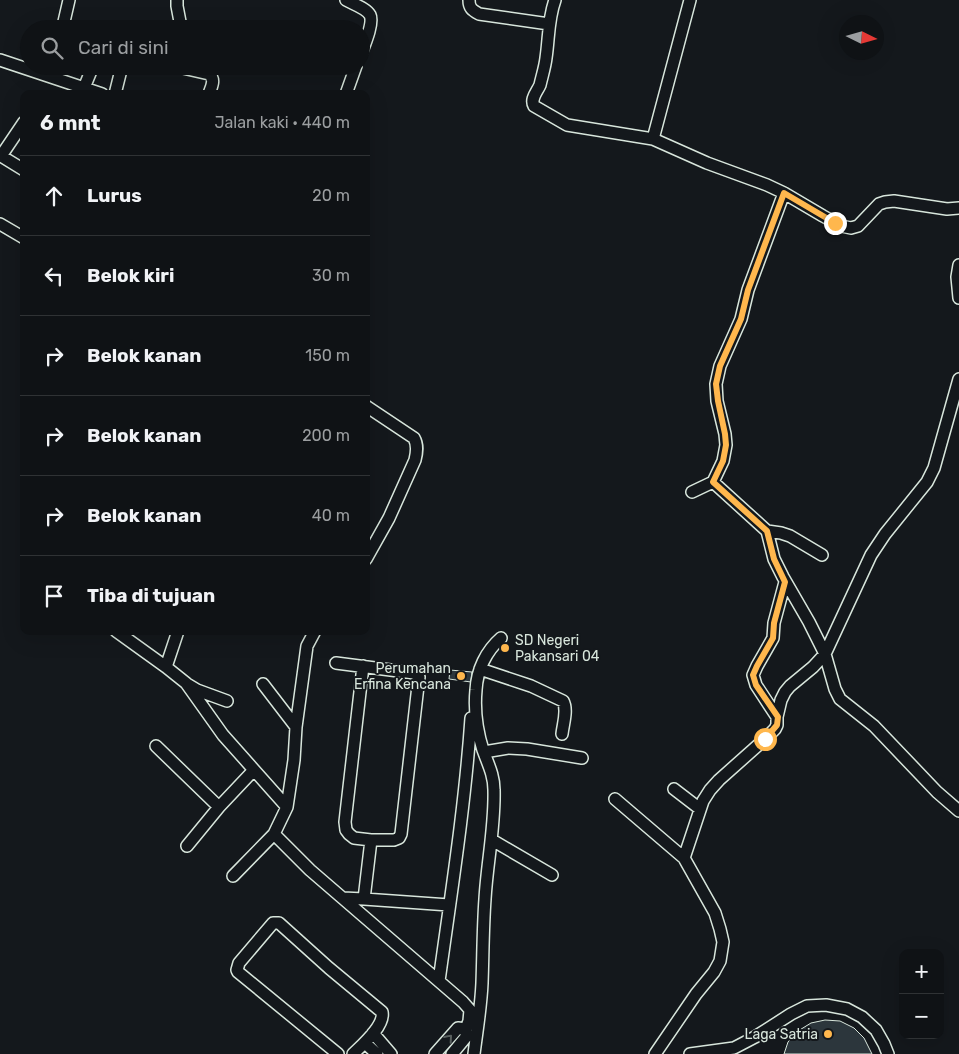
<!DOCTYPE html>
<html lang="id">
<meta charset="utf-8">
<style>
:root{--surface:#0f1215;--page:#181b1e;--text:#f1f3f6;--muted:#9b9ea0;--line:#2f3234}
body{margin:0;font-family:Rubik,sans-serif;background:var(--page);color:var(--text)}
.controls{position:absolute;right:15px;bottom:15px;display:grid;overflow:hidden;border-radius:10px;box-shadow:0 5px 20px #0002}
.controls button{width:45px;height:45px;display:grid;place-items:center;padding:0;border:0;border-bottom:1px solid var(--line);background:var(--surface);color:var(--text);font:25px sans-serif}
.compass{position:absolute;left:839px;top:15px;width:45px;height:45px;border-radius:50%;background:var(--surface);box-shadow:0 5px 20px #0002;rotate:95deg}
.stop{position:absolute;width:15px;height:15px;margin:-11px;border:4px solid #ffb74d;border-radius:50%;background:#fff}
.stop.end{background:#ffb74d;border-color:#fff;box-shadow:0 1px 5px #0008}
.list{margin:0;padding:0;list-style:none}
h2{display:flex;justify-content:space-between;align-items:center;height:65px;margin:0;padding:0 20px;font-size:21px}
h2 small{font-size:16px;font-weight:400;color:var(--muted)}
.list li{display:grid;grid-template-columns:32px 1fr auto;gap:15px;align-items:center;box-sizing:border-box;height:80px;padding:0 20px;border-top:1px solid var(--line)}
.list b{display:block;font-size:19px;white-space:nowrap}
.list em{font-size:16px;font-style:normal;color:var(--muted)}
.icon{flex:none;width:28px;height:28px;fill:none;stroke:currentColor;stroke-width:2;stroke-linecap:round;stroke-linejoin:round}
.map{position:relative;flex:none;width:959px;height:1054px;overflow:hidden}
.search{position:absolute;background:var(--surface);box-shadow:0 5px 20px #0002;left:20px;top:20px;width:350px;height:55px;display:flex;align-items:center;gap:12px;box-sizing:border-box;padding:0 18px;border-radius:28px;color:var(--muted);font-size:19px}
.panel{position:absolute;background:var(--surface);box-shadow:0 5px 20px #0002;left:20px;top:90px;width:350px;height:545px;border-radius:10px}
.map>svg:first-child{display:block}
.building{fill:#2c363c;stroke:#d8e6dc}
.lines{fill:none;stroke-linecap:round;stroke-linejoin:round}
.minor-casing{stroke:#d8e6dc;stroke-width:14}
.minor{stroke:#14181c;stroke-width:11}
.oneway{stroke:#59605f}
.route{stroke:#ffb74d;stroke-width:6}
.poi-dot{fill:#ffb74d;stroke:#14181c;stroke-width:2}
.labels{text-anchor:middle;stroke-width:4;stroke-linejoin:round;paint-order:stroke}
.poi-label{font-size:14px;fill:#d8e6dc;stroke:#14181c;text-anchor:end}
</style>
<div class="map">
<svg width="959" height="1054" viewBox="0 0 959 1054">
<rect width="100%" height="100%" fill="#14181c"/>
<path class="building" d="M450,670L472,672L471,682L449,679Z
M825,1020L840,1021L854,1028L864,1038L872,1054H784L788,1042L798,1031L811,1023Z"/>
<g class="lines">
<defs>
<path id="minor" d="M177,0V6L181,27
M346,0C353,4 366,8 370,15C374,23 364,46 361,54
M469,0C469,8 472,10 479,14L549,24
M555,0C548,19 549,38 546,58C545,67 542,76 540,85C537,92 530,99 534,106L567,125L653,139L707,163L767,185L784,193L823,216L841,226L851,228L858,226L879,204L885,202L894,201L947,209L959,208
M65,29L63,26L69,0
M0,60L102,94
M174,66L209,74C216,80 211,87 209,94
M84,88L93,66
M115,94L122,66
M346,94L356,66
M653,139L690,0
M0,156H1L24,122
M1,156L24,170
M0,224L24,238
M959,265L957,277L959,298
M366,406L414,438C418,445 417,452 415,460L389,518L366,559
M713,482L767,531L781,533L790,536L822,555
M692,492L713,482L723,461L726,445L725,434L717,401L716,384L720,366L741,319L748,290L784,193
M767,531L774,559L783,577L809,622L825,654L835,689L840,699L874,726L937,792L959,811
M116,631L166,667L186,683L223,735L287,807
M315,631L307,646L296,727L294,760L287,807L274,834L310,870L463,1002L470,1010L469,1021L466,1029V1037L452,1054
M336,663L414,673L419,677L401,834L399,838L394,840H371L354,838L349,834L346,830L345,822L363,666
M166,667L178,631
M480,669L531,686L563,701C568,710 563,724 562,734
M187,684L197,690L227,701
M263,684L296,727
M777,717L756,685L753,675L757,666L773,638L774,623L785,582
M156,746L219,807
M484,752L508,748L527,749L582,758
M674,789L700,809
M615,799L684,858L715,913L720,929L723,942L720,961L714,972L696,994L655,1054
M492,840L552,875
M187,846L219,807L253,771
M684,858L703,801L710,790L719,780L765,739L775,729L777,725V717L781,700L785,692L790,686L813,667L825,654L871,555L885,534L927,482L934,468L959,379
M233,876L274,834
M343,898L364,899L449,905
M364,899L371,840
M439,981C451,894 465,806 471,718
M373,1033L391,1054
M365,1043L377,1054
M338,1054L238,972L237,970L239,963L273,923H279L329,968L382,1012C385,1026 362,1045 353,1054
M435,1054L458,1028L466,1029
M474,1054C477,1030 481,1007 482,983C483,955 483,927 485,899C487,863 495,827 494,790C494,775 488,764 483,750C477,731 474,711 476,690C477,670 486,651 501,638
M690,1054L734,1048L755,1037L791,1014L807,1006L826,1005L847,1009L862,1017L876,1030L884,1044L888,1054"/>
</defs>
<use href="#minor" class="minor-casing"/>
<use href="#minor" class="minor"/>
</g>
<defs><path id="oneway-chevron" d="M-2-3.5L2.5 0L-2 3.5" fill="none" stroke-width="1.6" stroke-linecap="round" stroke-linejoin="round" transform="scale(1.25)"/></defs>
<use class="oneway" href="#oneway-chevron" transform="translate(449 1038) rotate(-49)"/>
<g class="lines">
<path class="route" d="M765,739L777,725L778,717L756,685L753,675L757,666L773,638L774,623L785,582L774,559L767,531L713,482L723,461L726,445L725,434L718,401L716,384L720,366L741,319L748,290L784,193L835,223"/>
</g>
<g class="poi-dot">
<circle cx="505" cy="648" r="5"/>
<circle cx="461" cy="676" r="5"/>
<circle cx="828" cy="1034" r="5"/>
</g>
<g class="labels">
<g class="poi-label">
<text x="515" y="645" text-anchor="start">SD Negeri<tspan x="515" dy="16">Pakansari 04</tspan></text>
<text x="451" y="673">Perumahan<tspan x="451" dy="16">Erfina Kencana</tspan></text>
<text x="818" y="1039">Laga Satria</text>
</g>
</g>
</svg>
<div class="controls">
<button>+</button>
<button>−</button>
</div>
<svg class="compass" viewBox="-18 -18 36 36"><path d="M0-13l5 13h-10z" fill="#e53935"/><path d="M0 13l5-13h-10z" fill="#9b9ea0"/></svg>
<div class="stop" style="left:765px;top:739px"></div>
<div class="stop end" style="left:835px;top:223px"></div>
<div class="search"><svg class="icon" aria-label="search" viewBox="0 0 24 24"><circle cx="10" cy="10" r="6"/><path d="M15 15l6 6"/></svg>Cari di sini</div>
<section class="panel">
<h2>6 mnt<small>Jalan kaki · 440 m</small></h2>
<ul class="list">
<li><svg class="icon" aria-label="ahead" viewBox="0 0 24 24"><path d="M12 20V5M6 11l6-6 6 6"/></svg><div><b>Lurus</b></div><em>20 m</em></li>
<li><svg class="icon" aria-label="left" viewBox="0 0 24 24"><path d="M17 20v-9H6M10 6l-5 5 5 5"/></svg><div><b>Belok kiri</b></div><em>30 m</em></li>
<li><svg class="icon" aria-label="right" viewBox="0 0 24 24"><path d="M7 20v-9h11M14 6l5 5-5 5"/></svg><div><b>Belok kanan</b></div><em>150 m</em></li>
<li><svg class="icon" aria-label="right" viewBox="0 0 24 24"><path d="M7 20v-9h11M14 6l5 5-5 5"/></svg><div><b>Belok kanan</b></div><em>200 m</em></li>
<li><svg class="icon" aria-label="right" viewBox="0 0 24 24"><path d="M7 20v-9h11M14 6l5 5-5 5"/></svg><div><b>Belok kanan</b></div><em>40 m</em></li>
<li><svg class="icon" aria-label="arrive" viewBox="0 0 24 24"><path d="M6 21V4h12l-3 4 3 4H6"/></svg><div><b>Tiba di tujuan</b></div></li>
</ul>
</section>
</div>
